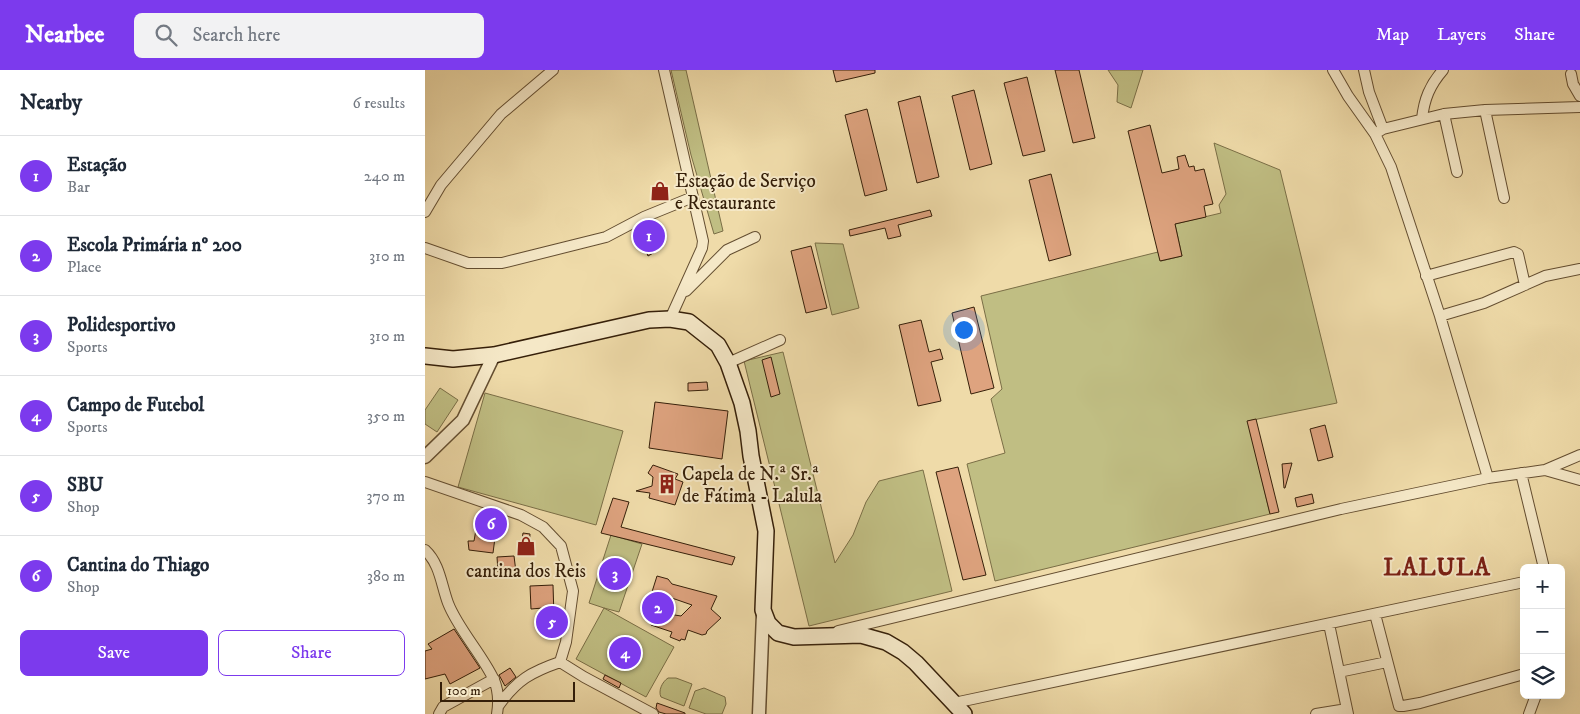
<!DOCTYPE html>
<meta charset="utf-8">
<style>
:root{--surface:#fff;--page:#f2f2f3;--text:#1f2937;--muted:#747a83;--line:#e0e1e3;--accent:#7c3aed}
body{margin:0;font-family:"IM FELL DW Pica",serif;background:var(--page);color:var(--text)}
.controls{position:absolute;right:15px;bottom:15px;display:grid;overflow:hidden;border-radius:8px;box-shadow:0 5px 20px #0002}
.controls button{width:45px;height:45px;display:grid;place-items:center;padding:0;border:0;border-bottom:1px solid var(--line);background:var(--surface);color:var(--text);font:25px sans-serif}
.scale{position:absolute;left:15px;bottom:12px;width:135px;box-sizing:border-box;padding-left:5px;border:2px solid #351f09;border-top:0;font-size:14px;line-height:18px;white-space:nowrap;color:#351f09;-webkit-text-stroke:4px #f5e8c7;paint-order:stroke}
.you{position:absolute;left:538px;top:259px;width:18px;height:18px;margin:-12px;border:4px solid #fff;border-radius:50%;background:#1a73e8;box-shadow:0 0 0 8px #1a73e833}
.badge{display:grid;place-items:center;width:32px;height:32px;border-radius:50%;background:var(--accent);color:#fff;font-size:16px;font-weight:700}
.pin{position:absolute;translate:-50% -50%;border:2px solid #fff;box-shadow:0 1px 5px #0006}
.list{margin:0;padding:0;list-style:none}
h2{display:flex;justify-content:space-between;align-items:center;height:65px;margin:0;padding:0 20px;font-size:21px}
h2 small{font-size:16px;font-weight:400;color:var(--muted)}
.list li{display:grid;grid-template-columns:32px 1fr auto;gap:15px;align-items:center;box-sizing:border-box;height:80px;padding:0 20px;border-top:1px solid var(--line)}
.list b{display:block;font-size:19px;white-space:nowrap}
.list p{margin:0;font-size:16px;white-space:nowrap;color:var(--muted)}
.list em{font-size:16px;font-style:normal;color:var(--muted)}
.actions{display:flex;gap:10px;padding:15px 20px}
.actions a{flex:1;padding:11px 0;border:1px solid var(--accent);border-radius:8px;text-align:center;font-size:18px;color:var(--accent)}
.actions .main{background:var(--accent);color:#fff}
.icon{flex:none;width:28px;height:28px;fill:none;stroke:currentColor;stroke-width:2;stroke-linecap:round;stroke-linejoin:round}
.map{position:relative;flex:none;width:1155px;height:644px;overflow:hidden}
header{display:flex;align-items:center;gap:30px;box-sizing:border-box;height:70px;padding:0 25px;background:var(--accent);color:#fff}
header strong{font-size:24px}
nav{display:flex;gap:28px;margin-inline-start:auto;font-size:18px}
.search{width:350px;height:45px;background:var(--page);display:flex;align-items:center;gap:12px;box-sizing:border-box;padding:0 18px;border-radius:8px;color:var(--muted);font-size:19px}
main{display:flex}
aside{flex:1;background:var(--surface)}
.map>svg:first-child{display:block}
.green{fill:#c0be83;stroke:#7a6e46}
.building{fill:#dea37f;stroke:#351f09;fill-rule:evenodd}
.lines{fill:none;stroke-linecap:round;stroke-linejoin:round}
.minor-casing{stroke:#644e31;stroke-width:12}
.tertiary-casing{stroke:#644e31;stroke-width:15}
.secondary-casing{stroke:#351f09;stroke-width:18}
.minor{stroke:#f5e8c7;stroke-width:10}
.tertiary{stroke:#f5e8c7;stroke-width:12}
.secondary{stroke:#f5e8c7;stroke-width:15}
.labels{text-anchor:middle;stroke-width:4;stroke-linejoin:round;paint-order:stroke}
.poi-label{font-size:19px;fill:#351f09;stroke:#f5e8c7;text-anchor:start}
.district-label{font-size:24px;font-weight:bold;letter-spacing:1px;fill:#7a1f14;stroke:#f5e8c7}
</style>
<header>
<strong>Nearbee</strong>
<div class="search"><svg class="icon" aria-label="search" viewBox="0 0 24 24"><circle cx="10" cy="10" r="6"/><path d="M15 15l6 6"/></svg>Search here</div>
<nav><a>Map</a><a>Layers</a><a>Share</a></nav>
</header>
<main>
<aside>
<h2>Nearby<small>6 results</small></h2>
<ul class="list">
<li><span class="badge">1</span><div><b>Estação</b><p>Bar</p></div><em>240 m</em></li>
<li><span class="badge">2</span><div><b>Escola Primária nº 200</b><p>Place</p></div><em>310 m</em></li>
<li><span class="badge">3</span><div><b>Polidesportivo</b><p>Sports</p></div><em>310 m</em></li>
<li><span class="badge">4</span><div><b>Campo de Futebol</b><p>Sports</p></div><em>350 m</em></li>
<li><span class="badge">5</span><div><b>SBU</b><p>Shop</p></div><em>370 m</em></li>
<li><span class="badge">6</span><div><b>Cantina do Thiago</b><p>Shop</p></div><em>380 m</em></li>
</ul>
<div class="actions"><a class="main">Save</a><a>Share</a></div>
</aside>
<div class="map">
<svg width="1155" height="644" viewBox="0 0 1155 644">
<rect width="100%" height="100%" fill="#efdba9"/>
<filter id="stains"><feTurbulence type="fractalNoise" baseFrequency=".004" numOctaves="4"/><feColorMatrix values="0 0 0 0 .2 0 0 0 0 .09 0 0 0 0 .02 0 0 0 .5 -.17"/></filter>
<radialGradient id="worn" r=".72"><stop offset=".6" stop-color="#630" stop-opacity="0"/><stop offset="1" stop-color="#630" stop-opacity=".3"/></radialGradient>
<path class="green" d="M246,0H261L298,161L289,164L266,85Z
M683,0H718L706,38L692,32L693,15Z
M789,73L855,100L912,333L823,351L845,444L570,511L542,394L580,383L566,329L577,319L556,226L733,182L736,191L757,186L750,154L796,143L794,135L801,124Z
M390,173L418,174L434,238L407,245Z
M358,282L410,493L428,465L441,432L454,411L498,400L527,521L384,556L319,291Z
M15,318L33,330L12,362L0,354V340Z
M60,323L198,361L171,455L33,417Z
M186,465L217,474L194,542L179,538L249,577L221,627L151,589L179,538L164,533Z
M243,608H251L267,614L259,636L236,627C233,621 237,612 243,608Z
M279,618L300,627L301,634L297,644H281L264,638L270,621Z"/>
<path class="building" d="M408,0H450V3L411,12Z
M630,0H654L670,68L648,73Z
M602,7L620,81L598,86L579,13Z
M549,20L567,94L545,100L527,26Z
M495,26L514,107L492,113L473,32Z
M442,39L462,120L440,126L420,45Z
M725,55L737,103L754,99L752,87L760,85L764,97L769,96L770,101L779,99L788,134L779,136L781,147L750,154L757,186L735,191L703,61Z
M626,104L646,185L624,191L604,110Z
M505,140L507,146L473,155L476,166L463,169L460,158L425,166L424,160Z
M228,151L237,178L223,186L212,158Z
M386,176L402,238L381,243L366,181Z
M549,237L569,318L546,324L527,243Z
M496,250L504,282L515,279L518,289L506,292L516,331L493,336L474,255Z
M346,287L355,324L346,327L337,290Z
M282,312L283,320L263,321V313Z
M230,332L303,341L297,389L224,378Z
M831,349L854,442L845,444L822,351Z
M900,355L908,387L893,391L885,359Z
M867,393L860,418H859L857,394Z
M228,395L253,404L250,409L258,412L250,435L224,428L225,423L211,421L227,416L228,407L223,403Z
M533,397L561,505L538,510L511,402Z
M887,424L889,433L872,437L870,428Z
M188,428L204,432L196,457L310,487L307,495L176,463Z
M52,454L71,460L68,483L44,480L43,471H49Z
M98,463L105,464L104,480L96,477Z
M89,486L91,502H73L72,487Z
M232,506L243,509L247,514L292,526L286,539L296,548L282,561L281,564L277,565L263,560L260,570L256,569L255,571L245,567L247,562L226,555L232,527L226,525ZM241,526L267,535L256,546L237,543Z
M128,515L129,547L135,546L136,555L119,558L118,538L106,539L105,516Z
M29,559L55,598L25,614L20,604L0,609V581L7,579L3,574Z
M85,598L91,607L80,616L74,605Z
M180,605L196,613L194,618L178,609Z
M232,633L260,643V644H241L234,642L231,638Z"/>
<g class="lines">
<defs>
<path id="minor" d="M239,0L278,171L277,178L245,249
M908,0L923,26L950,64L966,97L1015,246L1063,408
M939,0L944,22L958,59
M1146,4L1148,14L1155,26
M1060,40L1079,128
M1019,44L1032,102
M997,49C999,29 1005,15 1018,0
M950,64L958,59L1019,44L1060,40L1155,37
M0,142L16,115L76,44L128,0
M0,178L43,193H77L181,167L219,147L268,127
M1001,206L1089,182L1093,184L1100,215
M261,221L302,180L330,167
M1015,246L1059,233L1120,206L1155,199
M303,293L355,270
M1120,400L1155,385
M1096,403L1119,498
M0,412L96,445L118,457L136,476L148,521L141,572L135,592L159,607L228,644
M0,480C15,494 16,514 23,533C33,559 57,584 69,610C74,622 74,632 72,644
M950,544L974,636H978L995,633L1099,604
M904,554L923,644
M413,561L916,439L1063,408L1120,400L1155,410
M914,602L962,592
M529,633L1099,512
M74,635C92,610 106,602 135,592
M14,644L18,637L69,609
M891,644L922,639
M1104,644L1111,625"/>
<path id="tertiary" d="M0,387L38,350L69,285
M334,644L338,543"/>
<path id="secondary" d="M0,286L28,289L69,285L224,250L245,249L264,252L293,275L303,293L317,333L323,361L326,386L341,461L338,540L343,553L353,563L369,567L436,565L461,572L478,582L491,593L539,644"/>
</defs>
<use href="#minor" class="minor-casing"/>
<use href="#tertiary" class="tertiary-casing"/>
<use href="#secondary" class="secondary-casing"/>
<use href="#minor" class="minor"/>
<use href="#tertiary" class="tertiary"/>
<use href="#secondary" class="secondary"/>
</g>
<defs>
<symbol id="shop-bare" viewBox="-9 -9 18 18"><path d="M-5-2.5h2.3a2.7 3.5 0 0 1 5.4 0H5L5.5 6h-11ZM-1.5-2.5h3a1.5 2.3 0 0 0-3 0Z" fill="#8f2418" stroke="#f5e8c7" stroke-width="2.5" paint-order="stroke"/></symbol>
<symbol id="building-bare" viewBox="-9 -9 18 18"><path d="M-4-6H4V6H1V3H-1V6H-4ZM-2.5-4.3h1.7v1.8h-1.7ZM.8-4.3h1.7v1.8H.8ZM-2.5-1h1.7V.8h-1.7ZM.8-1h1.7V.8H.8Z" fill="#8f2418" stroke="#f5e8c7" stroke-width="2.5" paint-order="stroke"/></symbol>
</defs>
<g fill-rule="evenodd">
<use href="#shop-bare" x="221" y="107" width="28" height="28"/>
<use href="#building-bare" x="228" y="400" width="28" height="28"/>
<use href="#shop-bare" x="87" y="462" width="28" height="28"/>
</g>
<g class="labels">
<g class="poi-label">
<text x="250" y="117">Estação de Serviço<tspan x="250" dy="22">e Restaurante</tspan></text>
<text x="257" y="410">Capela de N.ª Sr.ª<tspan x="257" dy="22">de Fátima - Lalula</tspan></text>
<text x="101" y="507" text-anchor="middle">cantina dos Reis</text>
</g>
<g class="district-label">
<text x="1012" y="505">LALULA</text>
</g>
</g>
<rect width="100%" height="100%" filter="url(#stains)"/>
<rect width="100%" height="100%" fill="url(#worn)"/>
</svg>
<div class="controls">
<button>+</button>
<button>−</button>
<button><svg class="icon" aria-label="layers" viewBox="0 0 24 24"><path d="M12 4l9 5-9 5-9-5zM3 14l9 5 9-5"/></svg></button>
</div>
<div class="scale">100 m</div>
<div class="you"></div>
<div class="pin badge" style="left:224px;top:166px">1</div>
<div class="pin badge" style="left:233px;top:538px">2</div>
<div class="pin badge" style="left:190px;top:504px">3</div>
<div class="pin badge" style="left:200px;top:583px">4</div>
<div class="pin badge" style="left:127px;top:552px">5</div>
<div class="pin badge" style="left:66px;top:454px">6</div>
</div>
</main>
